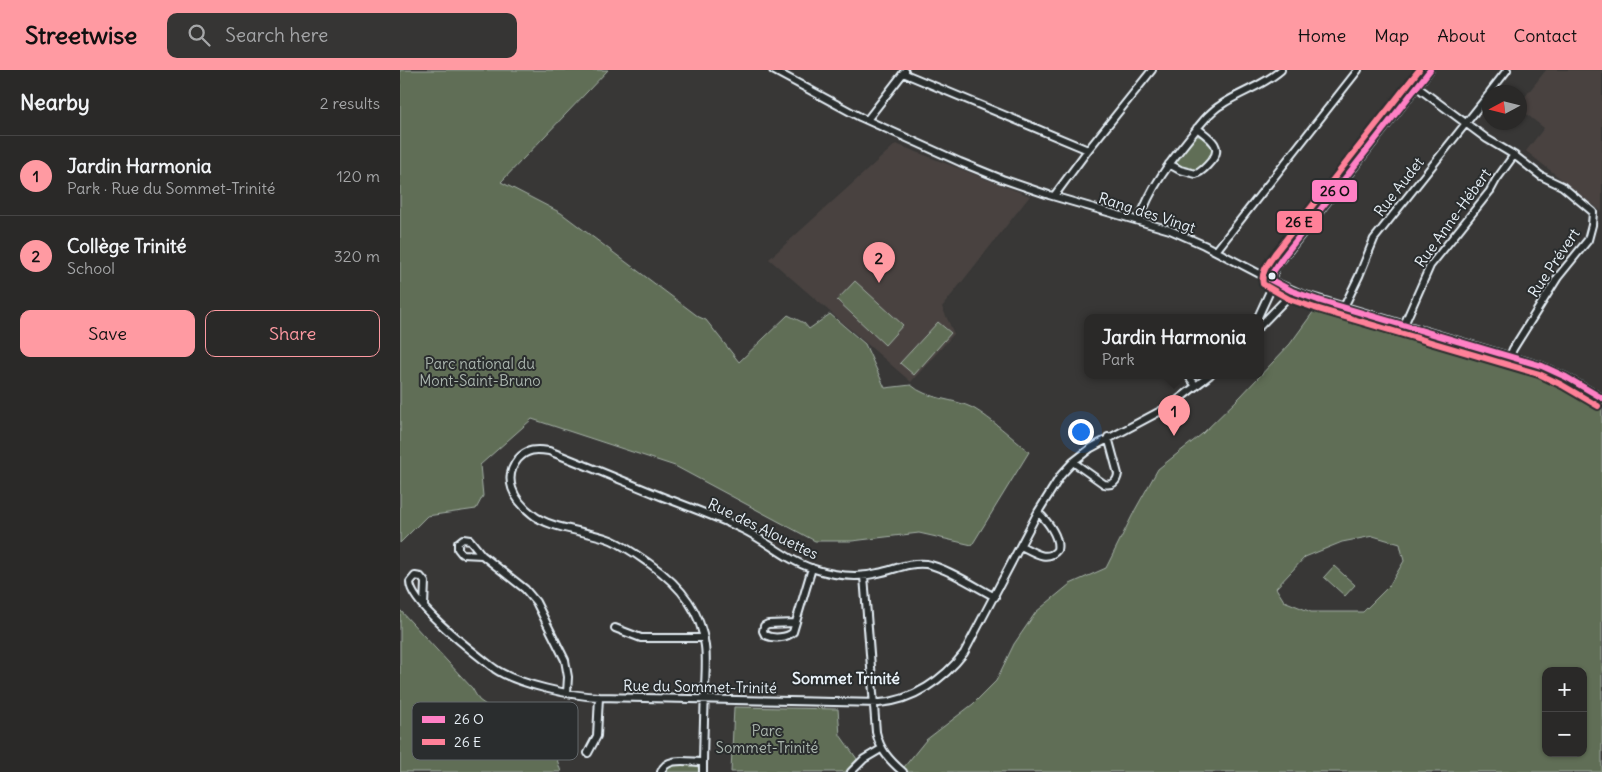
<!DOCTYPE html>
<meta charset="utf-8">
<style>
:root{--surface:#2a2928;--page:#363534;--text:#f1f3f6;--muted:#a5a6a8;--line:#464545;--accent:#ff9aa2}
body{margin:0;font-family:Delius,sans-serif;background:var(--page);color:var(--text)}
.controls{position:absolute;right:15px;bottom:15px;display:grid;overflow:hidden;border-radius:10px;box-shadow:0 1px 4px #0004}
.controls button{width:45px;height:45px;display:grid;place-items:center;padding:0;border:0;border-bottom:1px solid var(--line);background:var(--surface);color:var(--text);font:25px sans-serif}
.compass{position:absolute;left:1082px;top:15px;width:45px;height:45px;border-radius:50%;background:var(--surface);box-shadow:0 1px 4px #0004;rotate:263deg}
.you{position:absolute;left:680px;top:361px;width:18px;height:18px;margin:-12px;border:4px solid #fff;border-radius:50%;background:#1a73e8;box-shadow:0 0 0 8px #1a73e833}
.badge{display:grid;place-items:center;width:32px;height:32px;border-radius:50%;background:var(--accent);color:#111;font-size:16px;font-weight:700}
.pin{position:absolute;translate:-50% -41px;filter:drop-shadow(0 1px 2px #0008)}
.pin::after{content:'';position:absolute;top:26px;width:18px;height:15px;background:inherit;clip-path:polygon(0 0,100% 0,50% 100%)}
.popup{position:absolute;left:684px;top:244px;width:180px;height:65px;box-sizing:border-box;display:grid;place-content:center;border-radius:10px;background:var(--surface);filter:drop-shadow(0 1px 4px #0005);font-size:16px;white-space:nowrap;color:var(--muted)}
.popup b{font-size:19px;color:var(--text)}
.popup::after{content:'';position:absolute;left:50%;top:100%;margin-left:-10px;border:10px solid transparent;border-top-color:var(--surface)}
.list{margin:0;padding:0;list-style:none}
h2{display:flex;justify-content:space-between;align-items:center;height:65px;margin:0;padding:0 20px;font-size:21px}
h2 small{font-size:16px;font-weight:400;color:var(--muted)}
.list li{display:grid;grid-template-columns:32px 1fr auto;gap:15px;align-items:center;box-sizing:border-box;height:80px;padding:0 20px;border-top:1px solid var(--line)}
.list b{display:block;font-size:19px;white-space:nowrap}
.list p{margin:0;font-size:16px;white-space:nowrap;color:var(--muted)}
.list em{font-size:16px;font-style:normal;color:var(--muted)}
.actions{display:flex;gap:10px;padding:15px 20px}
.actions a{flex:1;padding:11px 0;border:1px solid var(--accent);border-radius:10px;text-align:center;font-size:18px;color:var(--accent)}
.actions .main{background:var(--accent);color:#111}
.icon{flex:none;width:28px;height:28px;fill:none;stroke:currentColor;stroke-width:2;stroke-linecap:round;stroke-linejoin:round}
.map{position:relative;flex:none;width:1202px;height:702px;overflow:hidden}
header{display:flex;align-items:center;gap:30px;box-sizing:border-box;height:70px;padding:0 25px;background:var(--accent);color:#111}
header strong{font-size:24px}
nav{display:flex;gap:28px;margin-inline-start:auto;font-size:18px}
.search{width:350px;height:45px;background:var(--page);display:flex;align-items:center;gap:12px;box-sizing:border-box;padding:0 18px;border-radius:10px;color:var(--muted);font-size:19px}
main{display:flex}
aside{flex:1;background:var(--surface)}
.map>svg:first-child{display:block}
.built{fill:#484240}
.green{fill:#616e56;stroke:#a4b0a7;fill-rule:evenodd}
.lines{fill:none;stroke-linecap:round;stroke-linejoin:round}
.minor-casing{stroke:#e8f1f8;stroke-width:10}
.minor{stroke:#2a2d2e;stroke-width:6}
.bus-1-casing{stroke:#2a2d2e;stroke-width:10}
.bus-2-casing{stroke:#2a2d2e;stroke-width:10}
.bus-1{stroke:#ff80c5;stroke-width:6}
.bus-2{stroke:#ff8098;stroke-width:6}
.bus-dot{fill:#e8f1f8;stroke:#2a2d2e;stroke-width:2}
.labels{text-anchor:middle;stroke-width:4;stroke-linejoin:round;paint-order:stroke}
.street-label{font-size:15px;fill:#e8f1f8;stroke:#2a2d2e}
.park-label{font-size:15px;fill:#abb6af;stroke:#2a2d2e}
.neighbourhood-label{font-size:16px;font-weight:bold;fill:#e8f1f8;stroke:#2a2d2e}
.key{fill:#2a2d2e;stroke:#63686b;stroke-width:1}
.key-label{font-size:14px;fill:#e8f1f8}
.line-badge{stroke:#2a2d2e;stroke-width:2}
.pale-badge-label{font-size:14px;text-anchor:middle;font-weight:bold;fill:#111}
</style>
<header>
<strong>Streetwise</strong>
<div class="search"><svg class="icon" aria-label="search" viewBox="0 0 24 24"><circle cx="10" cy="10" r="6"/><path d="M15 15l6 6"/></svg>Search here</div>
<nav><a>Home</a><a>Map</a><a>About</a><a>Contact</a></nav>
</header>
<main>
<aside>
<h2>Nearby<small>2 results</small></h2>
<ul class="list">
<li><span class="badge">1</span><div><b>Jardin Harmonia</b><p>Park · Rue du Sommet-Trinité</p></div><em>120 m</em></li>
<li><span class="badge">2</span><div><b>Collège Trinité</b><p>School</p></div><em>320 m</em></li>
</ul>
<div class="actions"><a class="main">Save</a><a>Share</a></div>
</aside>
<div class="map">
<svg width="1202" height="702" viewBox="0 0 1202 702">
<rect width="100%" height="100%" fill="#383736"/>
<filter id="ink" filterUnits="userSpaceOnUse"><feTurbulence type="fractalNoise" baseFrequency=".02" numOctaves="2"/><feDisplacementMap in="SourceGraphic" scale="10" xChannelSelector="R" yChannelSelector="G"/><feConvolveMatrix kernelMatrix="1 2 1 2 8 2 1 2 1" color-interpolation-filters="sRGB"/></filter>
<g filter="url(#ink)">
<path class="built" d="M1146,0H1202V142L1126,81L1144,58L1120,39V33Z
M496,74L630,126L542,237L554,264L511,312L369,189Z"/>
<path class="green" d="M0,0H208L101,112L161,143L299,247L306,250L339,292L388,245L404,253L409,259L430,244L465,274L485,318L511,315C528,330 553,328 573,338C592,349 612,368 629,382L572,475L519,463L452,471H415L275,396L132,349L80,395L83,426L76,439L27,446L0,473Z
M796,66C802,66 804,67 808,71C819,81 808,93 797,100L785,99L777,95L776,90Z
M455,211L503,255L485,275L437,230Z
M919,234L1140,300L1160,309L1202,333V702H500L526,670L573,634L596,611L614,574L636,542L670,514L706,498L735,440L758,399L802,364L840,327L890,274ZM973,466L1000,474L1004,491L989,516L963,542H911L884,531L876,518L905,487L942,472ZM1146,601H1183V683H1146Z
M538,252L551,263L514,305L500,293Z
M934,496L955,515L945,526L924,507Z
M0,540L72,618L79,630L103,647L146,654L161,702H0Z
M334,637L438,639L440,665L457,689L445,702H331Z
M274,695H295L298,697L299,702H265L269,696Z"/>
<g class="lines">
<defs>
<path id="minor" d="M373,0L460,47L560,92L602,109L649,125L770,160L804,175L877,213L902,224L1142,296L1166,307L1202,328
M503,3L688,80
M1017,17L1087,69L1114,85L1141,106L1162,116L1193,142L1192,155L1188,170L1158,207L1113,279L1110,286
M1090,22L1107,0
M467,50L505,1
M769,94L780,100L796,104C803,101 807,96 812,90C824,76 808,67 797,58
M654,126L688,80L752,0
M739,151C750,118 770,92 791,66C800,55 809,42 821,35C840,22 863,16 881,0
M816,181L958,0
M944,237L959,206L974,169L1090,23
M858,247L870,221L871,210L876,197L1030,0
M1004,255L1030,196L1090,121L1096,110L1114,85
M860,256L889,226L892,221
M788,305L796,316
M673,392L704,414C712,416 717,412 718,404L708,367
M621,476C632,481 647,493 657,480C660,467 647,451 638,442
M82,485L62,484L58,479V473L63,469L70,470L82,485L125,519L136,532L165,590L168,607L167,623
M464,506L476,662C480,680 489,690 503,702
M24,536L25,512L21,507L15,506L10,512C10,535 76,584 95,599C117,614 172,626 199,627L479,633C513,631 544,609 564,583L638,442L661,405L673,392L691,378L770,336L810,305
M395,553L368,554L364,556L363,561L365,565C373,569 387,568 393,562L412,498
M215,558L241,568H304
M188,683L197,666L199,627
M261,702C266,686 289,692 303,692
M303,702C303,675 304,649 305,622C305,607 307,591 305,576C301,540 279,514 250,494C237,485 225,476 211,470C189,461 149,459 132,444C114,430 102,409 118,389C127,379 136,379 149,381C185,395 221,410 258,425C286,436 315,446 342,459C366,470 386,490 411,498C432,505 456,509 478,503C494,500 509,492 526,494C545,497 576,517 595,527
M451,702L464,689L481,679"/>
</defs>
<use href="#minor" class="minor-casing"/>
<use href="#minor" class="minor"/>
<defs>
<path id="bus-1" d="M1030,0L883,187L873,202L871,210L892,221L918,230L1142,296L1166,307L1202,328"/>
<path id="bus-2" d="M1019,0L876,182C870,191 860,202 863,214L889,229L915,238L1139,304L1162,315L1198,336"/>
</defs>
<use href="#bus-1" class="bus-1-casing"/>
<use href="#bus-2" class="bus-2-casing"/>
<use href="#bus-1" class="bus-1"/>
<use href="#bus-2" class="bus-2"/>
</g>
</g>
<circle class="bus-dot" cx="872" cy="206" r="4.5"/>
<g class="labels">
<g class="street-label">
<text transform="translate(999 117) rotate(-52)" y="5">Rue Audet</text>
<text transform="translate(747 143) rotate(18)" y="5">Rang des Vingt</text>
<text transform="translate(1053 148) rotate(-54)" y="5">Rue Anne-Hébert</text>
<text transform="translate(1154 193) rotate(-56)" y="5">Rue Prévert</text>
<text transform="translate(363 459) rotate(26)" y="5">Rue des Alouettes</text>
<text transform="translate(300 617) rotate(1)" y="5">Rue du Sommet-Trinité</text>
</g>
<g class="park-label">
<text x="80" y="299">Parc national du<tspan x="80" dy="17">Mont-Saint-Bruno</tspan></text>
<text x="367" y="666">Parc<tspan x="367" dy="17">Sommet-Trinité</tspan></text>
</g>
<g class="neighbourhood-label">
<text x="446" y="614">Sommet Trinité</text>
</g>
</g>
<rect x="12" y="632" width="166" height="58" rx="8" class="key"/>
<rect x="22" y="646" width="23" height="7" fill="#ff80c5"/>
<rect x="22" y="669" width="23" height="6" fill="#ff8098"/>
<g class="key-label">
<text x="54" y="654">26 O</text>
<text x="54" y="677">26 E</text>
</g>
<g class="line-badge">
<rect x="911" y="109" width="47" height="24" rx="5" fill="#ff80c5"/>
<rect x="876" y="140" width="47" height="24" rx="5" fill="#ff8098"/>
</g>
<g class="pale-badge-label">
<text x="935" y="126">26 O</text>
<text x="899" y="157">26 E</text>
</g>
</svg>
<div class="controls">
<button>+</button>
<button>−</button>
</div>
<svg class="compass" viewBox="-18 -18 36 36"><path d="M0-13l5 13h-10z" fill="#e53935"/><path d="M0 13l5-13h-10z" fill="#a5a6a8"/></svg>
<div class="you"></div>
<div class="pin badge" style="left:774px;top:366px">1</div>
<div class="popup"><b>Jardin Harmonia</b>Park</div>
<div class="pin badge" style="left:479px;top:213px">2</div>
</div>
</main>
